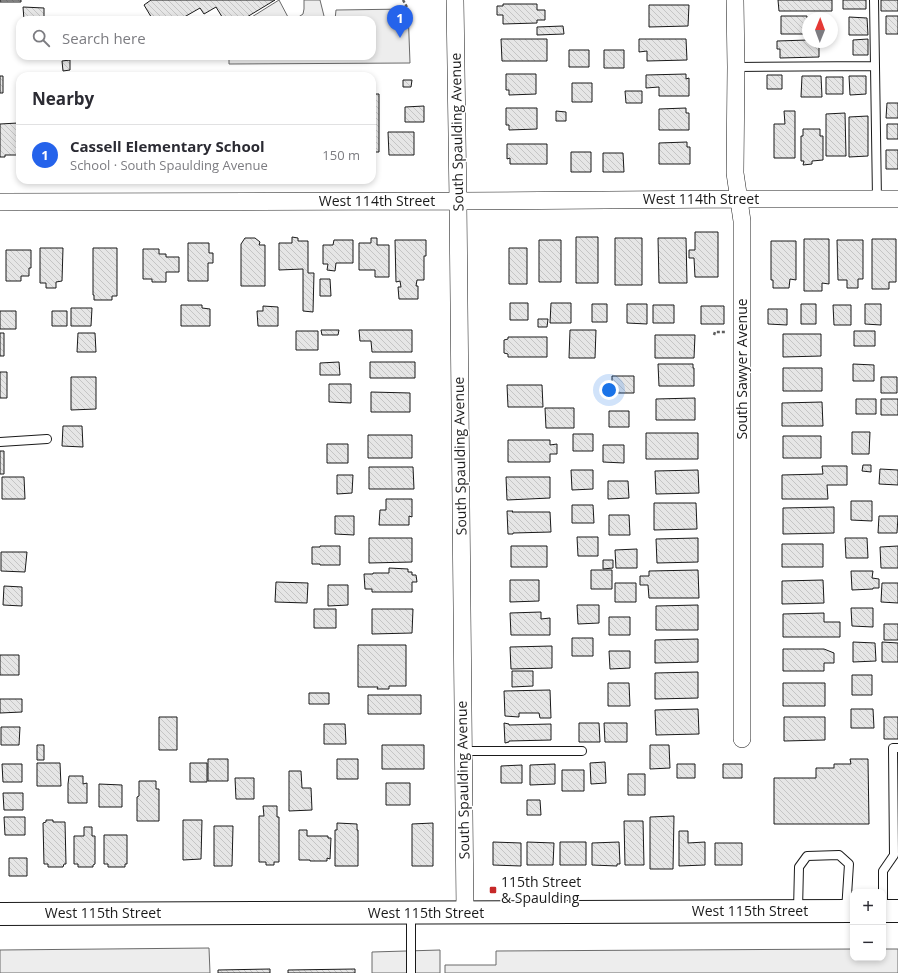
<!DOCTYPE html>
<meta charset="utf-8">
<style>
:root{--surface:#fff;--page:#f2f2f3;--text:#2b2b33;--muted:#7c7c81;--line:#e1e1e2;--accent:#2563eb}
body{margin:0;font-family:"Open Sans",sans-serif;background:var(--page);color:var(--text)}
.controls{position:absolute;right:12px;bottom:12px;display:grid;overflow:hidden;border-radius:8px;box-shadow:0 2px 6px #0003}
.controls button{width:36px;height:36px;display:grid;place-items:center;padding:0;border:0;border-bottom:1px solid var(--line);background:var(--surface);color:var(--text);font:20px sans-serif}
.compass{position:absolute;left:802px;top:12px;width:36px;height:36px;border-radius:50%;background:var(--surface);box-shadow:0 2px 6px #0003;rotate:1deg}
.you{position:absolute;left:609px;top:390px;width:14px;height:14px;margin:-10px;border:3px solid #fff;border-radius:50%;background:#1a73e8;box-shadow:0 0 0 6px #1a73e833}
.badge{display:grid;place-items:center;width:26px;height:26px;border-radius:50%;background:var(--accent);color:#fff;font-size:13px;font-weight:700}
.pin{position:absolute;translate:-50% -33px;filter:drop-shadow(0 1px 2px #0008)}
.pin::after{content:'';position:absolute;top:21px;width:14px;height:12px;background:inherit;clip-path:polygon(0 0,100% 0,50% 100%)}
.list{margin:0;padding:0;list-style:none}
h2{display:flex;justify-content:space-between;align-items:center;height:52px;margin:0;padding:0 16px;font-size:17px}
h2 small{font-size:13px;font-weight:400;color:var(--muted)}
.list li{display:grid;grid-template-columns:26px 1fr auto;gap:12px;align-items:center;box-sizing:border-box;height:60px;padding:0 16px;border-top:1px solid var(--line)}
.list b{display:block;font-size:15px;white-space:nowrap}
.list p{margin:0;font-size:13px;white-space:nowrap;color:var(--muted)}
.list em{font-size:13px;font-style:normal;color:var(--muted)}
.icon{flex:none;width:22px;height:22px;fill:none;stroke:currentColor;stroke-width:2;stroke-linecap:round;stroke-linejoin:round}
.map{position:relative;flex:none;width:898px;height:973px;overflow:hidden}
.search{position:absolute;background:var(--surface);box-shadow:0 2px 6px #0003;left:16px;top:16px;width:360px;height:44px;display:flex;align-items:center;gap:10px;box-sizing:border-box;padding:0 14px;border-radius:12px;color:var(--muted);font-size:15px}
.panel{position:absolute;background:var(--surface);box-shadow:0 2px 6px #0003;left:16px;top:72px;width:360px;height:112px;border-radius:12px}
.map>svg:first-child{display:block}
.parking{fill:#ededed;stroke:#6a6a6a}
.building{fill:url(#building-back-hatch);stroke:#1a1a1a}
.lines{fill:none;stroke-linecap:round;stroke-linejoin:round}
.lane-casing{stroke:#1a1a1a;stroke-width:10}
.street-casing{stroke:#1a1a1a;stroke-width:18}
.secondary-casing{stroke:#1a1a1a;stroke-width:24}
.path{stroke:#5f5f5f;stroke-width:2.5;stroke-dasharray:3 2;stroke-linecap:butt}
.lane{stroke:#fff;stroke-width:8}
.street{stroke:#fff;stroke-width:17}
.secondary{stroke:#fff;stroke-width:22}
.poi-dot{fill:#c62828;stroke:#fff;stroke-width:1.5}
.labels{text-anchor:middle;stroke-width:3;stroke-linejoin:round;paint-order:stroke}
.street-label{font-size:14px;fill:#1a1a1a;stroke:#fff}
.poi-label{font-size:14px;fill:#1a1a1a;stroke:#fff;text-anchor:start}
</style>
<div class="map">
<svg width="898" height="973" viewBox="0 0 898 973">
<defs>
<pattern id="building-back-hatch" width="6" height="6" patternUnits="userSpaceOnUse"><rect width="6" height="6" fill="#e6e6e6"/><path d="M-1 5l2 2M0 0l6 6M5-1l2 2" fill="none" stroke="#c5c5c5"/></pattern>
</defs>
<rect width="100%" height="100%" fill="#fff"/>
<path class="parking" d="M279,0L289,19L297,18L303,14L304,9V0H320L325,20H247Z
M408,9L410,63L229,64V56H372V20H335L336,10Z
M209,948L210,973H0V950Z
M853,949V958H883V949H898V973H445V965H496V951Z
M440,950V973H372V952Z"/>
<path class="building" d="M0,0H21V2H0Z
M151,0H275L242,20H224L216,7L204,14L200,8L179,20H153L144,5Z
M778,0H832V11H779Z
M843,0H866V9H843Z
M881,0H898V11H881Z
M503,4H537V10H545V20H537V23L503,24V15H497V6H503Z
M649,5H689L688,26L649,27Z
M23,7L44,8V20H24Z
M781,16H807V18H820H808V34H781Z
M886,16H898V34H886Z
M849,17L867,18L868,35H849Z
M563,26L564,34L537,35V27Z
M501,39H547V61H502Z
M639,39H686L687,60L647,61V51L639,52Z
M868,39V55H853V40Z
M808,40V42H819V57L780,58V49H777V41Z
M569,50H589V67H569Z
M604,50H624V68H604Z
M70,60V70L63,71L62,61Z
M506,74H536V94L509,95V90H506Z
M686,74V79L689,78V96H659V87L646,88V75Z
M767,75H782V89H767Z
M0,76H3V93H0Z
M802,76H821L822,97H801Z
M849,76H866V94L850,95Z
M826,77H843V94H826Z
M403,80H412L411,87H403Z
M572,83H592V102H572Z
M625,91H642V103H626Z
M372,94H379V152H372Z
M887,103H898V118H886Z
M424,106V122H405V107Z
M506,108H537V129L509,130V125H506Z
M686,108V113H689V130H659V109Z
M556,111L566,112V121H556Z
M784,111H795V158H774V124H785Z
M845,113L846,156H826V114Z
M868,116V156L849,157V117Z
M18,123V155H5V157H0V124Z
M887,124H898V139H887Z
M803,129H820V136H823V160L812,161V164L803,165L804,161H801V136H803Z
M388,132H414V155H389Z
M687,142V147H690V164H659V143Z
M507,144H547V164H510V158L507,159Z
M886,150H898V169H886Z
M571,152H591V172H571Z
M603,153H623L624,172H603Z
M695,232H718V277H695L694,258H689V250H695Z
M292,237L298,238V241H308V273H314L313,312L303,311V269L279,270V243H292Z
M576,237H598V283H576Z
M245,238H255L260,242L259,245H265V286H241V244Z
M371,238H377V245H389V277H375V270H359V243H371Z
M615,238H642V285H615Z
M658,238H686L687,283H659Z
M804,239H829V284L822,283V291H804Z
M872,239H896V282H889V289H872Z
M334,240H353V263H336L335,271L327,270L328,264H323V245H333Z
M395,240H426V256H424V280H417L416,286H418V299H399L398,287H401L400,281L396,282Z
M539,240H561V282H539Z
M837,240H863V279H858V288H847V280H838Z
M771,241H796V280L790,279L789,288H773V280H771Z
M188,243H209V253H213V263H208V281H188Z
M40,248H63L62,281L56,282V288H46V283H40Z
M93,248H117V296H112V300H94V295H93Z
M509,248H527V284H509Z
M143,249H159V254H166V257H179V272H166V282H152V279H143Z
M6,250H31V268H29V276H21V281H6Z
M320,279H330L331,296H320Z
M510,303H528V320H510Z
M551,303H571V323H550Z
M592,304H607V322H592Z
M627,304H647V324L627,323Z
M801,304H816V324H801Z
M865,304H881V325L865,324Z
M181,305H202V308L210,309V326H181Z
M653,305H674V323H653Z
M833,305H851V325H834Z
M263,306L278,307V326H258L257,311H263Z
M701,306H724V324H701Z
M71,308H92L91,326H71Z
M768,309H787V325L768,324Z
M0,311H16V329H0Z
M52,311H67V326H52Z
M538,319H548L547,327H538Z
M321,330H339L338,335H322Z
M359,330H412V352H372L371,341H360Z
M570,330H596L595,358H569Z
M296,331H318V350H296Z
M854,331H875V346H854Z
M0,333H4V356H0Z
M78,333H95L96,352H77Z
M783,334H821V356L783,357Z
M655,335H695L694,358H655Z
M508,337H547V357H508V354L504,353V340L508,339Z
M339,362L340,375H320V363Z
M370,362H415V378H370Z
M658,364H693V368H694V386H659Z
M853,364L874,365V381H853Z
M783,368H822V391H783Z
M0,372H7V398H0Z
M612,376H634V393H612Z
M71,377H96V409L71,410Z
M881,377H897V393H881Z
M329,384H351V403L329,402Z
M507,385H542L543,407H508Z
M371,392L410,393V412H371Z
M695,398V420H656V399Z
M856,399H876V414H856Z
M881,399H898V415H881Z
M822,402L823,426H782V403Z
M545,408H574V428H546Z
M609,411H629V427H609Z
M63,426H82L83,447L62,446Z
M852,432H870L869,454H852Z
M646,433H698V459H646Z
M573,434H593V451H573Z
M368,435H412V458H368Z
M783,436H821V458H783Z
M508,440H550V445L557,444V454H550V462H508Z
M327,444H348V463H327Z
M603,445H624V463L603,462Z
M0,451H4V474H0Z
M863,465H871V472L862,471Z
M822,466H847V485H827L828,499H782V475L823,474Z
M369,467H413L414,489H369Z
M880,469L898,470V485L879,484Z
M571,470H593V489L572,490Z
M698,470L699,493L656,494L655,471Z
M337,475H353L352,493L337,494Z
M2,477H24L25,499H2Z
M506,477H550V498L507,500Z
M608,481H628L629,498L608,499Z
M386,499H412V517L409,516V525H379L380,510H386Z
M851,501H872V521L851,520Z
M654,503H696L697,529L654,530Z
M572,505H593L594,523H572Z
M834,507V533L783,534V508Z
M507,511H513L512,512H550L551,532L513,533V534H508Z
M609,515H629L630,535H609Z
M335,516H354V535L335,534Z
M879,516H898L897,533H878Z
M577,537H598V556H578Z
M369,538H412V562L369,563Z
M698,538V562L657,563L656,539Z
M845,538H867L868,558H846Z
M782,544H823V567H782Z
M320,546H340V565H320V564H312V547H320Z
M511,546H547V567H511Z
M898,546V568H881L880,547Z
M637,549V568H616L615,550Z
M1,552H27L25,572L1,571Z
M603,560H613V568L603,569Z
M389,568L408,569V572H412V575H416L417,582H412V592H372V589H365L364,574H373V573H389Z
M591,570H612V589H591Z
M698,570L699,598H649L648,585H640V576H649V571Z
M851,571H873L872,578L879,579V588H873V589L852,590Z
M510,580H539V601L510,602Z
M823,580L824,603L782,604V581Z
M276,582L308,583L307,603L275,602Z
M615,583H636V602H615Z
M882,583H898V603L881,602Z
M328,585H348V605L328,606Z
M4,586L22,587V606L3,605Z
M577,605H599V623L578,624Z
M698,605V630H656V606Z
M851,608H873V627L852,626Z
M314,609H336V628H314Z
M372,609H413L412,633L372,634Z
M541,612V619L550,618V635H511L510,613Z
M824,613V622H840V637H783V614Z
M609,617H630V635H609Z
M884,624H898V640H884Z
M572,638H593V656H572Z
M698,639V662L655,663V640Z
M853,642L875,643L876,661L853,662Z
M882,642L898,643V662H882Z
M358,645H406V686H389V689H377L378,687H358Z
M552,646V668L511,669L510,647Z
M783,649H824L834,653V663H824V671H783Z
M609,651H630V668L610,669Z
M0,655H19V675H0Z
M512,671H533V686L512,687Z
M698,672V698L655,699V673Z
M852,675H872V695H852Z
M608,683H629L630,706H608Z
M783,683H825V706H783Z
M550,690L551,718H540L539,713H519V717L505,716L504,691Z
M309,693H329V704H309Z
M368,695H421V714H368Z
M0,699H22V712L0,713Z
M698,709L699,734L656,735L655,710Z
M851,709H873L874,728H851Z
M159,717H177V750H159Z
M784,717H825V740L784,741Z
M884,717H898V739H884Z
M504,723L509,724V725L551,724V740L509,741V742L505,743Z
M579,723H599L600,742H579Z
M604,723H627V742H605Z
M324,724H345L346,744H324Z
M1,727H20L19,745H1Z
M37,745H44V760H37Z
M382,745H424V769H382Z
M650,745H669L670,768L650,769Z
M208,759H228V781H208Z
M337,759H358V779H337Z
M850,759H868L869,824H774V778H816V768H834V764H851Z
M605,762L606,783L591,784L590,763Z
M37,763H60L61,786H37Z
M190,763H207V782H190Z
M2,764H22V782H3Z
M555,764V784L530,785V765Z
M677,764H695V778H677Z
M723,764H742V778H723Z
M522,765V783H501V766Z
M562,770H584V791H562Z
M289,771H301L302,788H311L312,810L289,811Z
M628,774H645V795H628Z
M69,776H83V784L87,783V803H68V784Z
M235,778H254V799H236Z
M139,781H156V789H159V821H137V797L139,796Z
M386,783H410V805H386Z
M99,784L122,785V807H99Z
M3,793H23V810H4Z
M527,800H540L541,815H527Z
M263,806H277V817H279V862H274V865H266V862H259V816H264Z
M674,816L673,869H650V817Z
M4,817H25V835H5Z
M46,820H53V822H65L66,864H64L63,867H48V864H44L43,823L46,822Z
M183,820H202L201,859L183,860Z
M624,821H643L644,865H625Z
M337,823L357,824V830H358V866H335V830H337Z
M433,823V866H412V824Z
M214,826H233L232,866H214Z
M84,827H92V836H95V864L93,865V867H78V864H74V836H84Z
M299,830H307V836H328V838H331L330,859L327,858V861H310V860H299Z
M679,831H688V843L705,842V865L679,866Z
M104,835H127V864H125V867H108V864H104Z
M493,842L521,843V866L493,865Z
M527,842L554,843L553,865H527Z
M560,842H586V865H560Z
M619,842L620,864H617V866L592,865V843Z
M715,843H742V865H715Z
M9,858H27V876H9Z
M270,969V973H218V970Z
M355,969V973H288V970Z"/>
<g class="lines">
<defs>
<path id="lane" d="M874,0L877,199
M736,67L875,66
M0,442L47,439
M463,751H582
M798,910L799,867L807,856L839,855L849,864L846,911
M883,911V871L894,855L893,748H898
M411,913V973"/>
<path id="street" d="M455,0L458,201L465,912
M735,0L736,67L735,173L742,221V739
M0,202L458,201L739,199H898"/>
<path id="secondary" d="M883,911H898
M0,914L853,911"/>
</defs>
<use href="#lane" class="lane-casing"/>
<use href="#street" class="street-casing"/>
<use href="#secondary" class="secondary-casing"/>
<path class="path" d="M403,0L408,9
M714,335L715,332H725"/>
<use href="#lane" class="lane"/>
<use href="#street" class="street"/>
<use href="#secondary" class="secondary"/>
</g>
<rect class="poi-dot" x="489" y="886" width="8" height="8" rx="2"/>
<g class="labels">
<g class="street-label">
<text transform="translate(457 132) rotate(-91)" y="5">South Spaulding Avenue</text>
<text x="701" y="204">West 114th Street</text>
<text x="377" y="206">West 114th Street</text>
<text transform="translate(742 369) rotate(-90)" y="5">South Sawyer Avenue</text>
<text transform="translate(460 456) rotate(-91)" y="5">South Spaulding Avenue</text>
<text transform="translate(463 780) rotate(-91)" y="5">South Spaulding Avenue</text>
<text x="750" y="916">West 115th Street</text>
<text x="103" y="918">West 115th Street</text>
<text x="426" y="918">West 115th Street</text>
</g>
<g class="poi-label">
<text x="501" y="887">115th Street<tspan x="501" dy="16">&amp; Spaulding</tspan></text>
</g>
</g>
</svg>
<div class="controls">
<button>+</button>
<button>−</button>
</div>
<svg class="compass" viewBox="-18 -18 36 36"><path d="M0-13l5 13h-10z" fill="#e53935"/><path d="M0 13l5-13h-10z" fill="#7c7c81"/></svg>
<div class="you"></div>
<div class="pin badge" style="left:400px;top:38px">1</div>
<div class="search"><svg class="icon" aria-label="search" viewBox="0 0 24 24"><circle cx="10" cy="10" r="6"/><path d="M15 15l6 6"/></svg>Search here</div>
<section class="panel">
<h2>Nearby<small></small></h2>
<ul class="list">
<li><span class="badge">1</span><div><b>Cassell Elementary School</b><p>School · South Spaulding Avenue</p></div><em>150 m</em></li>
</ul>
</section>
</div>
